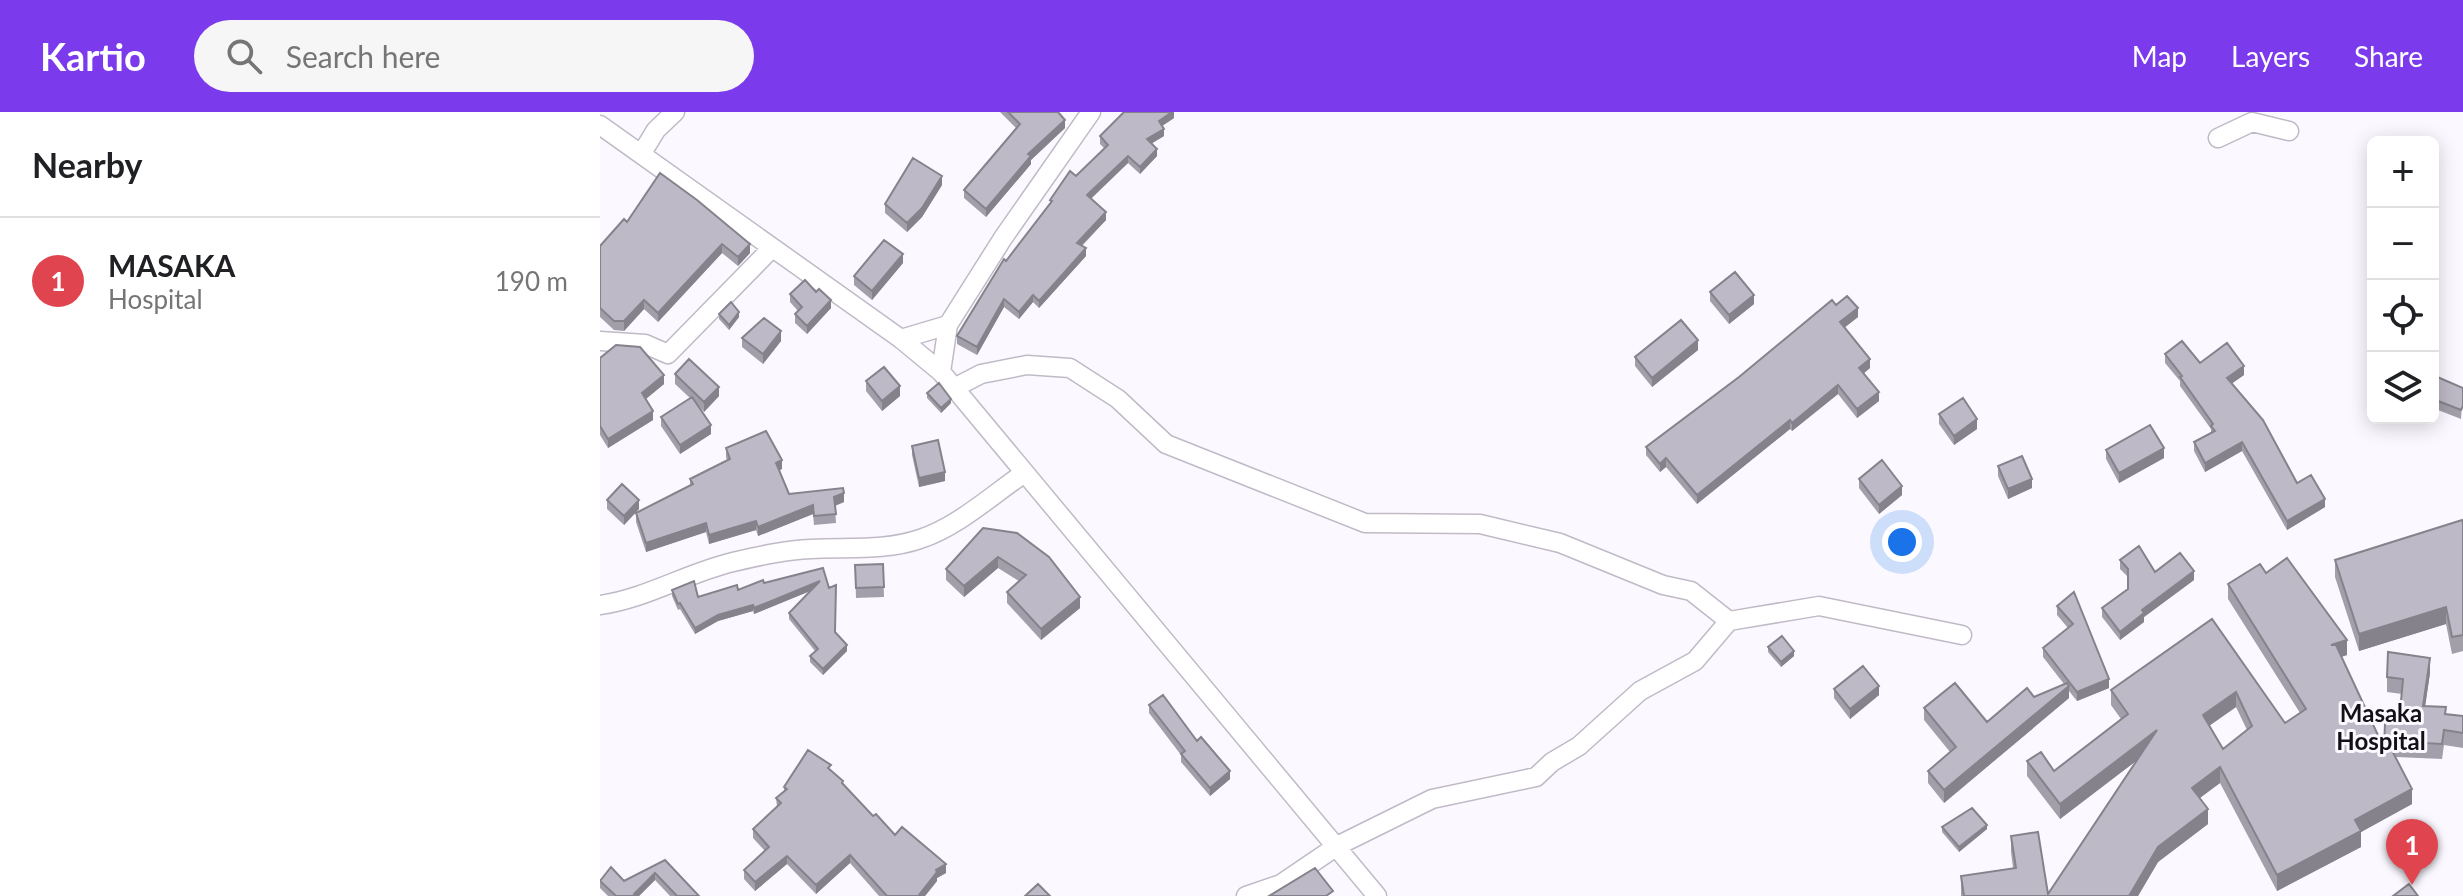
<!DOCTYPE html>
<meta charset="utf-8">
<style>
:root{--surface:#fff;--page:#f6f6f6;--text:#202124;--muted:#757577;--line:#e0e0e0;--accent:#7c3aed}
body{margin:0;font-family:Lato,sans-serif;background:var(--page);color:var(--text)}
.controls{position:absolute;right:24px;top:24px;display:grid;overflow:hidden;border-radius:12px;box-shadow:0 4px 20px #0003}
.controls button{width:72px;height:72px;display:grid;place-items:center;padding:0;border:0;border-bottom:2px solid var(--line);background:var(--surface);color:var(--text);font:40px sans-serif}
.you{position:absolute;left:1302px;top:430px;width:28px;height:28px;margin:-20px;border:6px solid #fff;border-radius:50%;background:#1a73e8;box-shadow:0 0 0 12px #1a73e833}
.badge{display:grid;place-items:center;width:52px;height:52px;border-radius:50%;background:var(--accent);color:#fff;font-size:26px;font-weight:700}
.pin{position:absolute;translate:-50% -66px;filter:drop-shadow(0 2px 4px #0008)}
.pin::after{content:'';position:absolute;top:42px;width:28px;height:24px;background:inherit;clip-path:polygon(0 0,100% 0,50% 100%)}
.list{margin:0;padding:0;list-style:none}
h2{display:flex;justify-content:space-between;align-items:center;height:104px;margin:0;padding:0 32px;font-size:34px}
h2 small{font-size:26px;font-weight:400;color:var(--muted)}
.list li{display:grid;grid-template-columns:52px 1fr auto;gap:24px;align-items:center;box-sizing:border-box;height:128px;padding:0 32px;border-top:2px solid var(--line)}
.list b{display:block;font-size:30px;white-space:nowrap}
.list p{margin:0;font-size:26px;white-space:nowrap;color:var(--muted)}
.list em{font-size:26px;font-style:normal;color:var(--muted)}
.icon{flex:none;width:44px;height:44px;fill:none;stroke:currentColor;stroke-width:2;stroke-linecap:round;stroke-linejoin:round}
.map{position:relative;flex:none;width:1863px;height:784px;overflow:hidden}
header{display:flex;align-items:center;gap:48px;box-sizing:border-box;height:112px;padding:0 40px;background:var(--accent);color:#fff}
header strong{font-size:38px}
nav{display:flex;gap:44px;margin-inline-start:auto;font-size:28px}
.search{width:560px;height:72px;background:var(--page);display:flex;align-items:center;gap:20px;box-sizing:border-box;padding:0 28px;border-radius:44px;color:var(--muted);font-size:30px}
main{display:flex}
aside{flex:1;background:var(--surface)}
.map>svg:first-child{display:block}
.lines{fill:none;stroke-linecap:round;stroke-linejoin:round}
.street-casing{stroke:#c0bac7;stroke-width:21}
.street{stroke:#fff;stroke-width:18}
.wall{fill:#a39faa;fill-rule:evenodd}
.shaded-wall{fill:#85828b}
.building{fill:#beb9c6;stroke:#85828b;stroke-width:2;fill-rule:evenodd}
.labels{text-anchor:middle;stroke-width:6;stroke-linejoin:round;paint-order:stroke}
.quarter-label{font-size:24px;font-weight:bold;fill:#131115;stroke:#fbf9ff}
</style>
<header>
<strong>Kartio</strong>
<div class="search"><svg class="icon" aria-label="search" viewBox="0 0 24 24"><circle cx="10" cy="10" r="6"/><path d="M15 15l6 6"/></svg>Search here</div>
<nav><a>Map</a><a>Layers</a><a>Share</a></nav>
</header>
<main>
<aside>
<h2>Nearby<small></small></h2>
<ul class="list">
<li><span class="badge" style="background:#e0444e">1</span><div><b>MASAKA</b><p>Hospital</p></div><em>190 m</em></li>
</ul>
</aside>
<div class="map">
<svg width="1863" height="784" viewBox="0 0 1863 784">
<rect width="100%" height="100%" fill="#fbf9ff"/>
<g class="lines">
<defs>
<path id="street" d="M0,13L301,227L341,260L777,784
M1618,26L1652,10L1689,19
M42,41L56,18L75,0
M301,227L348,213
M0,229L45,232L68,242L172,136
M341,260L348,213L403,126L491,0
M354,276L381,262L427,253L470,256L518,287L566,332L765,411L880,412L960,431L1063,473L1091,479L1129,509L1219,494L1362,523
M0,493C45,487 87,461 133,450C159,444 185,438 211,437C247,435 286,439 320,427C357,415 391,384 423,362
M646,784L681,772L737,734L832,687L936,665L952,650L979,634L1040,579L1095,549L1129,509"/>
</defs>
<use href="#street" class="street-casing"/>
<use href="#street" class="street"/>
</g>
<path class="wall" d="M400,0H458L465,16L431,48V52L386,105L364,86V78L416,16Z
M574,0V6L562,14L564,24L551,32L557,44L540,62L528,51L491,87L506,108L482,134L486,144L439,196L433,190L419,207L404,195L377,243L357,232V224L406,149L450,93V88L504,36L500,32V24Z
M60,61L150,141L138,154L122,141L58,210L44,197L24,219L14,218L0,205V134L27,110Z
M342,73L322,105L307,120L285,101V92Z
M303,151L272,188L254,173V164Z
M1110,180L1154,192L1129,212L1110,189Z
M190,182L231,196L207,222L195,211V202L198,199L190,190Z
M1236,193L1258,205L1244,216L1270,256L1263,262L1279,289L1257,306L1238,282L1192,319L1190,317L1097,392L1066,355L1060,360L1046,343V335Z
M119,202L139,205L129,218L119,207Z
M142,226L181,229L163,252L142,235Z
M1098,238L1052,275L1035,254V245Z
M1565,242L1644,263L1632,271L1697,371L1725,395L1687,418L1642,339L1605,360L1594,339V330L1611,321V317L1580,274V269L1565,251Z
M0,246L64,272L46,287L53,308L8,336L0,323Z
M75,262L119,284L104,300L98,293L111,322L80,342L61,314V305L90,286L75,272Z
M266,269L300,284L282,299L266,279Z
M1833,269L1863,276L1861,307L1833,296Z
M327,281L351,291L341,301L327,286Z
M1339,302L1377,317L1354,333L1339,312Z
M312,334L345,369L319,375L312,343Z
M126,336L182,357L179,358L189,382L244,390L235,394L236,411L214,413L213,402L158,424L156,418L109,432L106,420L46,440L36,410V401L90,373V367L127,348L126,345Z
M1506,338L1564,346L1519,371L1506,347Z
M1398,354L1432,376L1408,387L1398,364Z
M1259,367L1302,383L1279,402L1259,376Z
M7,388L39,397L24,413L7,397Z
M1863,411V539L1852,542L1846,512L1759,539L1735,465V448Z
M383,416L480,496L441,528L407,491V480L419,469L398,456L364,485L346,468V457Z
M1520,448L1555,460L1594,468L1544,505V510L1520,528L1502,505V496L1528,477V465L1520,457Z
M283,452L284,485L256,486L255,453Z
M223,456L235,520L247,539L223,563L210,550V544L215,539L189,507V501L210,479L154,502L153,499L118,509L95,522L80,497L78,498L72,484V478L98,485L138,478Z
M1666,461L1747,543L1741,545L1784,636L1799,611L1802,582L1787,580V565L1830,561L1825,594L1846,602L1863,604V636L1844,633L1842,647L1796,645L1812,692L1761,720V735L1677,779L1620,671L1599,686L1608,712L1558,750L1538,784H1361V764L1413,756L1411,740V724L1448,782L1536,649L1460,707L1427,664V649L1454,659L1521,607L1511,593V578L1612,507L1685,611L1700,601L1628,487V472ZM1636,595L1647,618L1623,637L1609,614Z
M1474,480L1509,576L1477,589L1469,579V586L1344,691L1328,671V659L1350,640L1324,608V596L1387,610L1434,585L1464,572L1443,545V536L1468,516L1457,503V494Z
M1168,535L1194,544L1181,555L1168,540Z
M1234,577L1279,583L1250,607L1234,586Z
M549,593L630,667L610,684L581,650V643L549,601Z
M231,658L273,704L295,723L346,761L337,766V769L325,784H279L250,751L216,782L187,752L155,779L144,767V758L165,739L153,726V717L177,695L176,686L184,679V675Z
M1342,715L1387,717L1359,740L1342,720Z
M65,748L99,784H70L55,768L39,784H8L0,776V767L24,769Z"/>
<path class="shaded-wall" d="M572,0H574V6L559,16V9Z
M465,8V16L431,48V52L386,105V97L428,42Z
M564,17V24L547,34V27Z
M557,37V44L540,62V55Z
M528,44V51L487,90V83Z
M342,64V73L322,105L307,120V111Z
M506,100V108L477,138V131Z
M122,132V141L58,210V201Z
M150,132V141L138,154V145Z
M486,136V144L439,196V189Z
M303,142V151L272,188V179Z
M433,183V190L419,207V200Z
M1154,183V192L1129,212V203Z
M404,187V195L377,243V235Z
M44,188V197L24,219V209Z
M231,188V196L207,222V214Z
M1258,196V205L1240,219V210Z
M139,200V205L129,218V213Z
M181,219V229L163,252V242Z
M1098,228V238L1052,275V266Z
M1270,247V256L1259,265V256Z
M1644,254V263L1627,275V266Z
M64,263V272L42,290V281Z
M1238,273V282L1192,319V311Z
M300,274V284L282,299V289Z
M119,275V284L104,300V290Z
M1279,280V289L1257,306V297Z
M351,287V291L341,301V296Z
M53,299V308L8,336V327Z
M1377,307V317L1354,333V324Z
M1190,308V317L1097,392V383Z
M111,313V322L80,342V333Z
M1642,330V339L1605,360V351Z
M1564,336V346L1519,371V361Z
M1066,346V355L1060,360V352Z
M182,348V357L176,360V351Z
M345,360V369L319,375V366Z
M1432,367V376L1408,387V377Z
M1302,374V383L1279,402V393Z
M244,381V390L234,394V385Z
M1725,387V395L1687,418V409Z
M39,388V397L24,413V404Z
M213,393V402L158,424V415Z
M156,409V418L109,432V423Z
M106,411V420L46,440V431Z
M398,445V456L364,485V474Z
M1594,459V468L1544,505V510L1520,528V520L1542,498Z
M220,469V475L154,502V496Z
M480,485V496L441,528V517Z
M153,493V499L118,509L95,522V516L118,503Z
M1846,495V512L1759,539V522Z
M1747,528V543L1731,548V533Z
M247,533V539L223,563V557Z
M1194,539V544L1181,555V550Z
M1830,546V561L1823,609V594Z
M1509,567V576L1477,589V580Z
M1279,574V583L1250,607V597Z
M1469,574V586L1344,691V678Z
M1636,580V595L1603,618V603Z
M1557,618V633L1460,707V692Z
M1620,655V671L1592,692V676Z
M630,659V667L610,684V676Z
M1812,677V692L1761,720V735L1677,779V763L1755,708Z
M1608,697V712L1558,750L1538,784H1529L1558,735Z
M1387,713V717L1359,740V735Z
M250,743V751L216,782V773Z
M187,744V752L155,779V770Z
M346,752V761L337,766V769L325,784H319L336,758Z
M55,761V768L39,784H34V782Z"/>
<path class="building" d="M408,0H458L465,8L428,42L431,44L386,97L364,78L420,12Z
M524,0H572L559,9L564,17L547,27L557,37L540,55L528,44L487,83L506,100L477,131L486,136L439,189L433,183L419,200L404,187L377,235L357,224L404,147L406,149L452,89L450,88L470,59L476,64L508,33L500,24Z
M313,46L342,64L322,96L307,111L285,92Z
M60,61L97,88L150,132L138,145L122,132L58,201L44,188L24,209H14L0,196V134L24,107L27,110Z
M284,128L303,142L272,179L254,164Z
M1135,160L1154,183L1129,203L1110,180Z
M205,168L216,180L219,177L231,188L207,214L195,202L202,195L190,182Z
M1247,184L1258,196L1240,210L1270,247L1259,256L1279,280L1257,297L1238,273L1192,311L1190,308L1097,383L1066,346L1060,352L1046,335L1139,265L1232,188L1236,193Z
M131,190L139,200L129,213L119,202Z
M164,206L181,219L163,242L142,226Z
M1081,208L1098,228L1052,266L1035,245Z
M1582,229L1600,251L1627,231L1644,254L1627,266L1663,308L1697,371L1711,363L1725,387L1687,409L1642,330L1605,351L1594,330L1615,319L1611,314L1613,312L1580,265L1582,264L1565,242Z
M16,233L40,235L64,263L42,281L53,299L8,327L0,314V246Z
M89,247L119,275L104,290L75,262Z
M284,255L300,274L282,289L266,269Z
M1835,264L1863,276V294L1861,298L1833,287V269Z
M339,271L351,287L341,296L327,281Z
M92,285L111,313L80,333L61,305Z
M1363,286L1377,307L1354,324L1339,302Z
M1550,313L1564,336L1519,361L1506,338Z
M166,319L182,348L176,351L189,382L243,376L244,381L234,385L236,402L214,404L213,393L158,415L156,409L109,423L106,411L46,431L36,401L93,372L90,367L130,347L126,336Z
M338,328L345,360L319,366L312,334Z
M1422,344L1432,367L1408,377L1398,354Z
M1282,348L1302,374L1279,393L1259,367Z
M22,372L39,388L24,404L7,388Z
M1862,408L1863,411V523L1852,525L1846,495L1759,522L1735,448Z
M383,416L417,421L449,445L480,485L441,517L407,480L426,463L398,445L364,474L346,457Z
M1539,434L1555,460L1580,441L1594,459L1542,498L1544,501L1520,520L1502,496L1528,477V457L1520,448Z
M1687,446L1747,528L1731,533H1736L1784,636L1785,611H1799L1803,567L1787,565L1788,540L1830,546L1823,594L1846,595L1845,602L1863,604V621L1844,618L1842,632L1787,629L1812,677L1755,708L1761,719L1677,763L1620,655L1592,676L1608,697L1558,735L1529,784H1364L1361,764L1416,756L1411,724L1438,720L1448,782L1557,618L1460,692L1427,649L1441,640L1454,659L1528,602L1511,578L1612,507L1685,611L1706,597L1628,472L1660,452L1666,461ZM1636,580L1652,614L1623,637L1603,603Z
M283,452L284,475L256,476L255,453Z
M223,456L229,476L236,473L235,520L247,533L223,557L210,544L218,537L189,501L220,469L154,496L153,493L118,503L95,516L80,491L78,492L72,478L94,469L98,485L137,473L138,478L163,468L164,471Z
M1474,480L1509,567L1477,580L1443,536L1473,512L1457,494Z
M1182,524L1194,539L1181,550L1168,535Z
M1263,554L1279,574L1250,597L1234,577Z
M1355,571L1387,610L1427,576L1434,585L1467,571L1469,574L1344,678L1328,659L1356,635L1324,596Z
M563,583L597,629L601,625L630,659L610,676L581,642L585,639L549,593Z
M208,638L231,653L228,656L243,669L242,671L273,704L276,702L295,723L302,715L346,752L336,758L337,760L319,783L320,784H287L250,743L216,773L187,744L155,770L144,758L169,735L153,717L181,691L176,686L187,677L184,675Z
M1372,696L1387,713L1359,735L1342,715Z
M65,748L99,784H77L55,761L34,782L36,784H16L0,769L11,755L24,769Z
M715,756L733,779L726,784H669Z
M438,772L450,784H425Z
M1809,772L1818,784H1793Z"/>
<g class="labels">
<g class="quarter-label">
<text x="1781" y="610">Masaka<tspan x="1781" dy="28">Hospital</tspan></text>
</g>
</g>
</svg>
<div class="controls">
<button>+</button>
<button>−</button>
<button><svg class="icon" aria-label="locate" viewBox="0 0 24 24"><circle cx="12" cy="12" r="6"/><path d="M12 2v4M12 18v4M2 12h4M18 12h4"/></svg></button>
<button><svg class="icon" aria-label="layers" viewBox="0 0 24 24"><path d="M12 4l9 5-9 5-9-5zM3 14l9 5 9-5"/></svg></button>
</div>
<div class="you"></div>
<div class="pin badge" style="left:1812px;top:773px;background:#e0444e">1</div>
</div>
</main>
